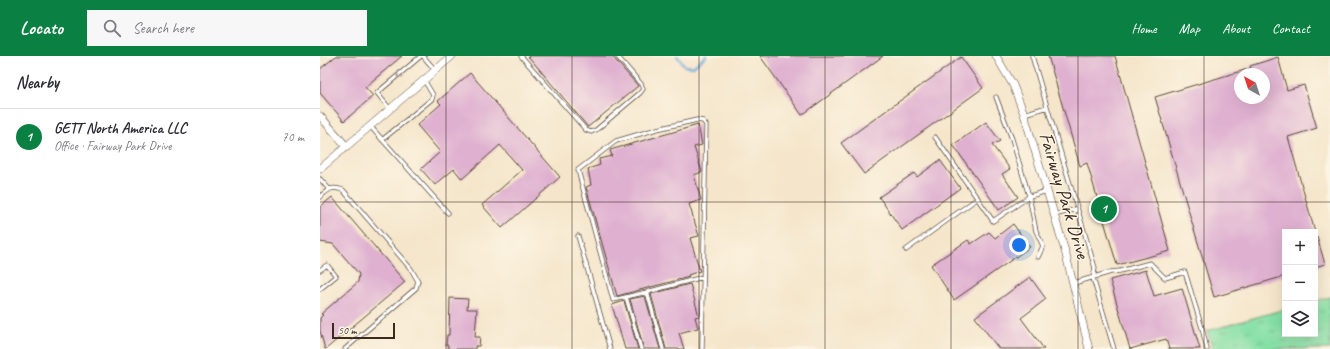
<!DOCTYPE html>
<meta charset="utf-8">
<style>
:root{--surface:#fff;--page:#f7f7f7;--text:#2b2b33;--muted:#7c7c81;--line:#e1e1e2;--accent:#0b8043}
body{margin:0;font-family:Caveat,sans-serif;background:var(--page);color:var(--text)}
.controls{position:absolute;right:12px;bottom:12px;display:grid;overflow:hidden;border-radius:0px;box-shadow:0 4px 16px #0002}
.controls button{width:36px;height:36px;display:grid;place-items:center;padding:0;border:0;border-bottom:1px solid var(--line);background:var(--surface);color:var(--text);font:20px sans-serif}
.compass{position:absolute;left:914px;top:12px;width:36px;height:36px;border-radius:50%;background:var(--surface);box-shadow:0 4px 16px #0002;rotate:321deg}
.scale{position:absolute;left:12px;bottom:10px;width:63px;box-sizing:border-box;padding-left:4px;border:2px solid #3b2a1e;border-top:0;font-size:11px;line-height:14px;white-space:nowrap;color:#3b2a1e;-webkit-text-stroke:3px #fcf5e5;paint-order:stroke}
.you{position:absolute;left:699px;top:189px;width:14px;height:14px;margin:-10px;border:3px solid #fff;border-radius:50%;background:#1a73e8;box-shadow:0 0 0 6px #1a73e833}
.badge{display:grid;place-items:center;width:26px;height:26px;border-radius:50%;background:var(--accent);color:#fff;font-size:13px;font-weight:700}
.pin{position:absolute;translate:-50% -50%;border:2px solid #fff;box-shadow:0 1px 4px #0006}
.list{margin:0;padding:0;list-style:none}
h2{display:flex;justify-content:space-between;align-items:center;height:52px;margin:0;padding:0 16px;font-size:17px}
h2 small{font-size:13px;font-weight:400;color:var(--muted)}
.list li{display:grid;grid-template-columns:26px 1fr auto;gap:12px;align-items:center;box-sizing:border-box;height:56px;padding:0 16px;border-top:1px solid var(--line)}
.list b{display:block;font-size:15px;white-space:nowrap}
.list p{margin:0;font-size:13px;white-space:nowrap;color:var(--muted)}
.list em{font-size:13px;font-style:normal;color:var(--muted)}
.icon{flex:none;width:22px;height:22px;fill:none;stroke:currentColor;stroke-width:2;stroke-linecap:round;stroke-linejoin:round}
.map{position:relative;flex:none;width:1010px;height:293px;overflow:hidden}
header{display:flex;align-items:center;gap:24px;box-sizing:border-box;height:56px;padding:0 20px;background:var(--accent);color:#fff}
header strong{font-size:19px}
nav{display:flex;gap:22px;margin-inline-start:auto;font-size:14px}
.search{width:280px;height:36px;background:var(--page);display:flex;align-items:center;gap:10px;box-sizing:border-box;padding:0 14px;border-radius:0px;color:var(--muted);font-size:15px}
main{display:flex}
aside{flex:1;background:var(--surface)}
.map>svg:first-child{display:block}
.grass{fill:url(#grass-tufts);stroke:#608562}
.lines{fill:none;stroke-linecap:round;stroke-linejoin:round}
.stream{stroke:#69a6db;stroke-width:2.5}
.building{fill:#dfb0d0;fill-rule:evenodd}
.service-casing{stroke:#574638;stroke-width:5}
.minor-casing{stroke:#574638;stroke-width:8}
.service{stroke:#fff;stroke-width:3.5}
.minor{stroke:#fff;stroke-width:7}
.oneway{stroke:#a79f9a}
.grid{fill:none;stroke:#3b2a1e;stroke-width:1;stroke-opacity:0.55}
.labels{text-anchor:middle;stroke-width:3;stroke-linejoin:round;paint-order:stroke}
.street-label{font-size:20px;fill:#3b2a1e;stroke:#fcf5e5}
</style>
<header>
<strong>Locato</strong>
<div class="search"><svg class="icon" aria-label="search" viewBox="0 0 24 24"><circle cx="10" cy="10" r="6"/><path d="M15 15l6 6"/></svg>Search here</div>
<nav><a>Home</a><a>Map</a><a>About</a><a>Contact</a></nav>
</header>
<main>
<aside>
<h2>Nearby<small></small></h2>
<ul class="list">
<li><span class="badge">1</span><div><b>GETT North America LLC</b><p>Office · Fairway Park Drive</p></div><em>70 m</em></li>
</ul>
</aside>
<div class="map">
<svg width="1010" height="293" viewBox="0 0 1010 293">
<defs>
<pattern id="grass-tufts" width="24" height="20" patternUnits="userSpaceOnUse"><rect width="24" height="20" fill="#86e0a6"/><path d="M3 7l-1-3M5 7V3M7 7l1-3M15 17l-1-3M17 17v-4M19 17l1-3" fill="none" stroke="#75c08e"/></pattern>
</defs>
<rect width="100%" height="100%" fill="#fcf5e5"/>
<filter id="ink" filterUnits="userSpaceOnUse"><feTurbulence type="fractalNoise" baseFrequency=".025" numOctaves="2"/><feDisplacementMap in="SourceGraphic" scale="8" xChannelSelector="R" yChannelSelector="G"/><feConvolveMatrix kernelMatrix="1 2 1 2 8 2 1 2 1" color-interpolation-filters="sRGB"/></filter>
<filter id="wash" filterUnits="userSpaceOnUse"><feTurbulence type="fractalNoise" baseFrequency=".012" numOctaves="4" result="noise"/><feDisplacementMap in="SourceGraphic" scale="16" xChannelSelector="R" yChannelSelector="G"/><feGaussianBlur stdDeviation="0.9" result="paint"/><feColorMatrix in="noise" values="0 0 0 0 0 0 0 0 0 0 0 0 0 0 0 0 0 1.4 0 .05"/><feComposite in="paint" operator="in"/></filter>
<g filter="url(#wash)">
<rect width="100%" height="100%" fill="#f5e6cb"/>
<path class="grass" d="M1010,241V293H893L887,275L965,253V278H995V245Z"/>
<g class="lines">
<path class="stream" d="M357,0L365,10L373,11L386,0"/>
</g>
<g id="blocks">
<path class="building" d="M16,0H82L45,31L53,40L24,65L0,37V13Z
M208,0H292L318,30L268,71Z
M440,0H563L482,59Z
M728,0H795L850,195L797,209L767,107L760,110Z
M641,1L663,32L544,118L521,87Z
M958,1L967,34L984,29L997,72L968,81L995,176H965V220L894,241L835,41L931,12L930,10ZM920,18H944V42H920Z
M150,17L240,121L182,172L162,149L202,114L180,89L142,123L134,113L115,129L101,113L120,96L97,69L121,48L118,45Z
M666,66L680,85L672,89L690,113L682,118L698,141L679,154L633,89Z
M378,69L382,89L374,91L382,116L374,119L381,144L369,148L379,180L370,182L380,215L368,219L369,221L297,240L266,131L271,129L268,113L280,109L279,103L292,100L290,94Z
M620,104L640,132L582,174L559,141L594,117L597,121Z
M12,141L85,226L6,293H5L0,275V262L3,259L1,258L38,226L39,218L13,188L0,186V151Z
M693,168L710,191L634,244L611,209L648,184L651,188L669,176L675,182Z
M995,181H997L1005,208L995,211Z
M826,214L834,240L862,232L880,293H849L846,283L810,293L790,224Z
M710,221L726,243L701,262L724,293H679L655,261Z
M370,228L379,260L375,261L378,272L359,277L364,293H346L331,238Z
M325,240L340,293H324L310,243Z
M130,242L148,243L147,253H157L155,281H160L159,290H155V293H128V289H126L127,279H129Z
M304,245L318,293H305L292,249Z"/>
</g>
</g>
<g filter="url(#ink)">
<use href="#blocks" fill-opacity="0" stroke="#574638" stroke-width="1"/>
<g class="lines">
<defs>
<path id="service" d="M103,0L115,14
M201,0L266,74L271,76L276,74L320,37L323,33L321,28L297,0
M712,0L775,212L773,222L794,293
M676,41L692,83L709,140L716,175L723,190L718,201
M70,53L57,37L101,0
M704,58L727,51
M50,70L128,157
M615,81L673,165L710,140L727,135
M62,84L112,43L113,39L104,24
M0,123L9,133
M0,141C9,133 11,130 23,134L91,213L98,225L96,232L25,293
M734,159L757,153
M258,180L290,293
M586,194L658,142
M0,214L7,209L16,220L0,233
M754,227L791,216L800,215L830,207L845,222L865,216L882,272L887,293
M306,241L327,236
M321,293L306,241L293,244L258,114L296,85L337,73L377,64L383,65L386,69L382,293
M343,293L327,236L383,221"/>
<path id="minor" d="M676,0L693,29L704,58L745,195L769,293
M0,60L27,91
M0,113L132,0"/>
</defs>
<use href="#service" class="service-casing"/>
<use href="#minor" class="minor-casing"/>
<use href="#service" class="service"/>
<use href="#minor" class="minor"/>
</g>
<defs><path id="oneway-chevron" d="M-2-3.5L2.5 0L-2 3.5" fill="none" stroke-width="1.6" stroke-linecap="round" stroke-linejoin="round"/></defs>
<use class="oneway" href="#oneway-chevron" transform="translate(79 19) rotate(140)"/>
</g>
<path class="grid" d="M126,0V293M252,0V293M379,0V293M505,0V293M631,0V293M758,0V293M884,0V293M0,146H1010"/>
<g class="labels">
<g class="street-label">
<text transform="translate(745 139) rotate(73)" y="7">Fairway Park Drive</text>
</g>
</g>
</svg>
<div class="controls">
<button>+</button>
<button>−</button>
<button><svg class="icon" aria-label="layers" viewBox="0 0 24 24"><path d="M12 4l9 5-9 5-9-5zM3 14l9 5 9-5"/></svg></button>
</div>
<svg class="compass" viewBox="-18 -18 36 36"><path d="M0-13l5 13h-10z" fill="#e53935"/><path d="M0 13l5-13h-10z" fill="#7c7c81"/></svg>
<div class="scale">50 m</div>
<div class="you"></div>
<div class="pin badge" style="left:784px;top:153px">1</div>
</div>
</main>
